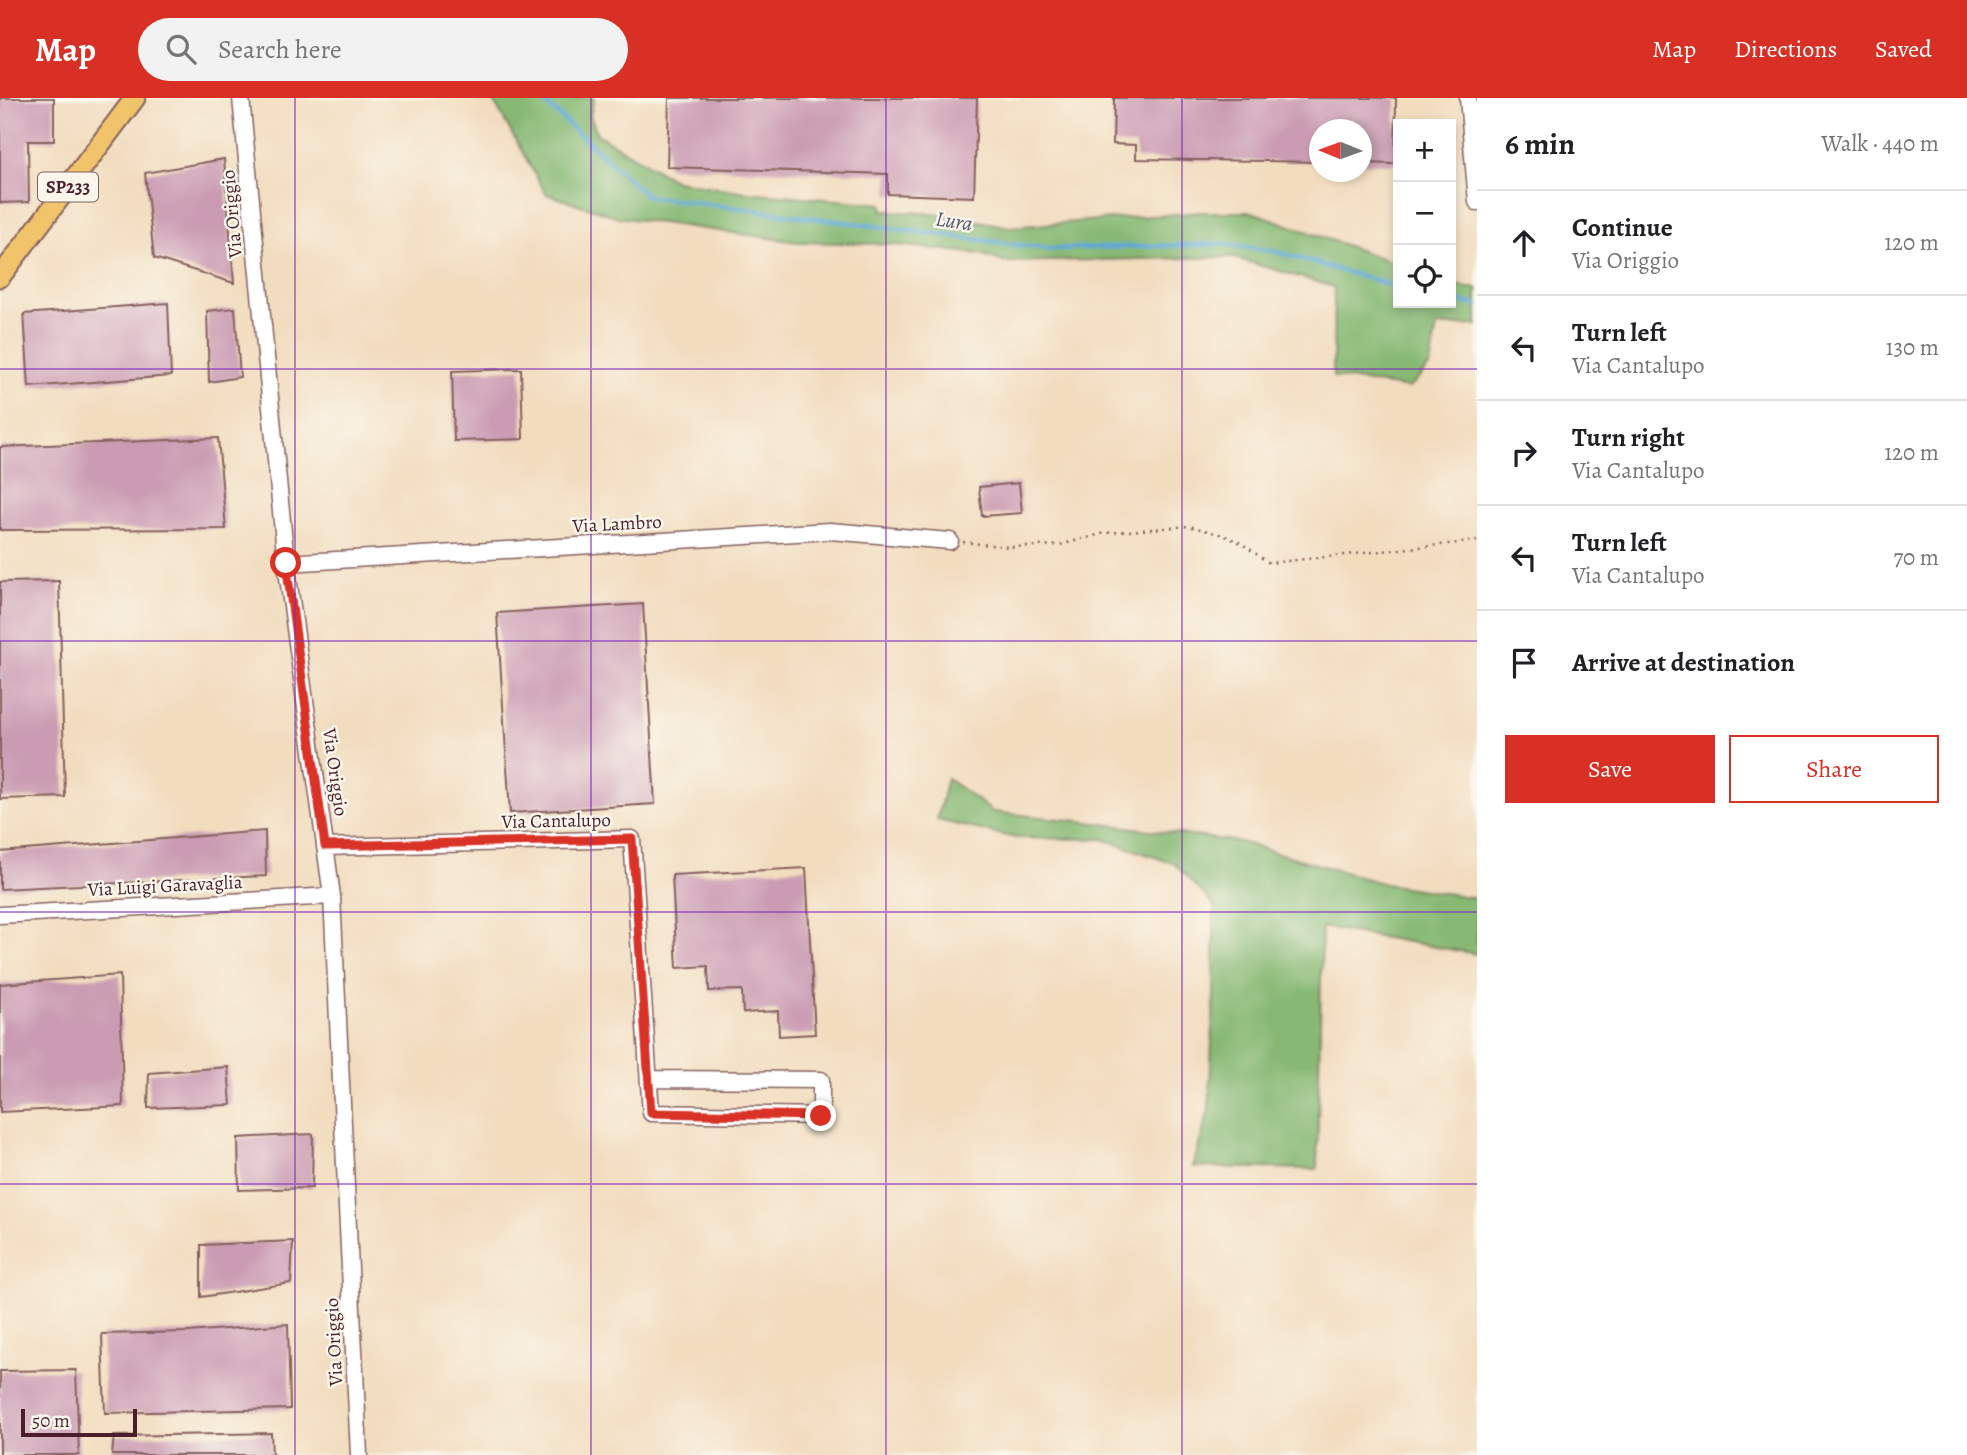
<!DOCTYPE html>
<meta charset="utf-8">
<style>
:root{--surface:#fff;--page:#f2f2f2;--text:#202124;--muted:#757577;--line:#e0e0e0;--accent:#d93025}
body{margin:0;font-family:Alegreya,serif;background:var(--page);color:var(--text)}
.controls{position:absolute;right:21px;top:21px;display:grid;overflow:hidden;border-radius:0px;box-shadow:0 4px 10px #0003}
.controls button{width:63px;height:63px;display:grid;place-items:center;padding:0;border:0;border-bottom:2px solid var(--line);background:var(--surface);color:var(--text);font:35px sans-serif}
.compass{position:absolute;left:1309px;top:21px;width:63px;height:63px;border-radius:50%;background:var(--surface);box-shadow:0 4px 10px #0003;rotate:271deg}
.scale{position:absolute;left:21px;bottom:18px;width:116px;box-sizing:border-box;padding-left:7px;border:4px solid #4a1f2b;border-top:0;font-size:19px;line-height:24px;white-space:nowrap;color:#4a1f2b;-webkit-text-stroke:5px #fbf7ec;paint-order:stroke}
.stop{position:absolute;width:21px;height:21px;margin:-16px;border:5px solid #d93025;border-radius:50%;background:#fff}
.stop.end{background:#d93025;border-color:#fff;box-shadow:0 2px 7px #0008}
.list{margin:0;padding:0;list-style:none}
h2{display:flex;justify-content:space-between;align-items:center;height:91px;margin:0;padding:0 28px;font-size:30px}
h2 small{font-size:23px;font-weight:400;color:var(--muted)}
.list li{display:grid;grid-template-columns:46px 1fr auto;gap:21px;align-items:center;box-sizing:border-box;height:105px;padding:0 28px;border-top:2px solid var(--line)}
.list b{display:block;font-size:26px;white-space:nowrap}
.list p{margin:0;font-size:23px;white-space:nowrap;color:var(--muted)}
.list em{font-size:23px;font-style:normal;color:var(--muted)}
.actions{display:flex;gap:14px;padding:21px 28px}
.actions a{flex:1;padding:16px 0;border:2px solid var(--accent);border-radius:0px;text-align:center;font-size:24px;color:var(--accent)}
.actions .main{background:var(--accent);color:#fff}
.icon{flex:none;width:38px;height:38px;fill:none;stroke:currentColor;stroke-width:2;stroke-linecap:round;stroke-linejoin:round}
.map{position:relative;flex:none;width:1477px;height:1357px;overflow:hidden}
header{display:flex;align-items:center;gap:42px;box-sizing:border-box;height:98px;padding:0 35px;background:var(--accent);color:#fff}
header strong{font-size:33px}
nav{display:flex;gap:38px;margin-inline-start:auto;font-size:24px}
.search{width:490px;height:63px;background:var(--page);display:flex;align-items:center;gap:18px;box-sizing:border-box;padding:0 24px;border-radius:38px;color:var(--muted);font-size:26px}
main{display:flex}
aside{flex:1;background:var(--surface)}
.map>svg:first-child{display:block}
.forest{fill:#87b974;stroke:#686c50;stroke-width:2}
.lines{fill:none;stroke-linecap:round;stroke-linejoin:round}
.stream{stroke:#5ea8d6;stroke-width:4.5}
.building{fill:#ca9bb2}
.minor-casing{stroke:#85615e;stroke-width:19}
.major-casing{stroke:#85615e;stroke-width:23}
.path{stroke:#85615e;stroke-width:2.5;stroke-dasharray:2 5;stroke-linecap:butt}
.minor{stroke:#fff;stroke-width:16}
.major{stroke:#f1c36a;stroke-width:19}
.route{stroke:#d93025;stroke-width:9}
.grid{fill:none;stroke:#7b2cbf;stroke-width:2;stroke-opacity:0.55}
.labels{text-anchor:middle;stroke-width:5;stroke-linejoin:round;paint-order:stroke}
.shield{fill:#fbf7ec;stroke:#7f6065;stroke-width:2}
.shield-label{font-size:18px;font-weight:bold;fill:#4a1f2b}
.street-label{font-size:19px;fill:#4a1f2b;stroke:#fbf7ec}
.water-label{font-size:21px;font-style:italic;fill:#52566f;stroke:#fbf7ec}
</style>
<header>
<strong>Map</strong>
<div class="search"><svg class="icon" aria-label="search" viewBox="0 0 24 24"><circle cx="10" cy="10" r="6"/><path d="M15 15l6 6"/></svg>Search here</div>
<nav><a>Map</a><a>Directions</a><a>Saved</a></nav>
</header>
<main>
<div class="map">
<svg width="1477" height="1357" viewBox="0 0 1477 1357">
<rect width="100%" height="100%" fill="#fbf7ec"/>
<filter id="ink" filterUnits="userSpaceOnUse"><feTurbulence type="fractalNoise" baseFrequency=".0143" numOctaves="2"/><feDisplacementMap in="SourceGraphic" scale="14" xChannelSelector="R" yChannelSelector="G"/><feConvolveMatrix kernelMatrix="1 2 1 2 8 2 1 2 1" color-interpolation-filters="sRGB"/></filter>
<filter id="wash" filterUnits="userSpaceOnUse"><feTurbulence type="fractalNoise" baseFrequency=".00686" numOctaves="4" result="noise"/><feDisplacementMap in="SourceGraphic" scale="28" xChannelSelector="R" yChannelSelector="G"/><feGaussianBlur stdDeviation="1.57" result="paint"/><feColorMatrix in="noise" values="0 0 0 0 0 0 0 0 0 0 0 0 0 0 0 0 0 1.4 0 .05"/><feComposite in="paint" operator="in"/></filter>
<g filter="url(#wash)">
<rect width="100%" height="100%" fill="#f2dcbe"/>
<path class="forest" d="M492,0H594L590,17L597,36L676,83L745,94L882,106L883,113L942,116L1010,129L1203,114H1252L1398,166V205H1451V185L1467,190H1477V227L1437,228L1430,268L1409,290L1333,279L1334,189L1232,159L1004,164L981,156L889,146L799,144L618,119L546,96Z
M947,680L993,714L1088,724L1240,744L1385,786L1477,800V856L1322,829L1317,1071L1193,1069L1209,1012L1214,896V807L1175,766L1103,741L1016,740L937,722Z"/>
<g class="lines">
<path class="stream" d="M540,0L647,98L1049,151L1225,146L1273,153L1398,189
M1451,202L1477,207"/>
</g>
<g id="blocks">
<path class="building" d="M0,0H54V43H28L29,104L0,105Z
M669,0H977L974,99L888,96V76L667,69Z
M1114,0H1396L1395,66L1362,65V32H1320V64L1136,61V47L1113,46Z
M224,61L234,185L154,160L145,75Z
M168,205L171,278L29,289L24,216Z
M235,210L240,279L209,284L207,213Z
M521,271L523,341L454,343L452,273Z
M218,340L226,431L0,432V349Z
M1019,385L1022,415L982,418L979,389Z
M59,483L65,699L0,701V484Z
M643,506L655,706L510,715L497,515Z
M265,733L266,778L0,791V754Z
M806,770L815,936L779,938L778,913L743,915L742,892L709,893L708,868L677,870L672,777Z
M120,877L123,1008L0,1014V886Z
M228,969L231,1007L148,1010L149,975Z
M313,1036L312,1090L239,1092L238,1040Z
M293,1143L291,1185L201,1199V1147Z
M288,1226L290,1311L105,1315L102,1236L188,1234Z
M76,1272L79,1357H0V1273Z
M271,1335L272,1357H112L114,1338Z"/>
</g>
</g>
<g filter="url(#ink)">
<use href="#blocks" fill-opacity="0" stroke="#85615e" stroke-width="2"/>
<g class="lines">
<defs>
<path id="minor" d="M241,0L286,465L332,798L359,1357
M1468,0L1477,104
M286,465L830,433L950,443
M325,749L632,741L651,1015L821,1018V982L649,981
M0,817L332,798"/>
<path id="major" d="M0,179L135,0"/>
</defs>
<use href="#minor" class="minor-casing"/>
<use href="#major" class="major-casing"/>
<path class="path" d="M963,444L1010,449L1060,447L1105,435L1189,428L1223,437L1241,445L1269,465L1477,443"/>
<use href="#minor" class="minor"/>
<use href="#major" class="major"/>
</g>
</g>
<g class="lines" filter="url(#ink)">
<path class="route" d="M286,465L325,748L632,741L651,1015L821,1018"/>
</g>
<path class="grid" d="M295,0V1357M591,0V1357M886,0V1357M1182,0V1357M0,271H1477M0,543H1477M0,814H1477M0,1086H1477"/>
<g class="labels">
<rect class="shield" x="38" y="74.5" width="60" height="29" rx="5"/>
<g class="shield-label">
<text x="68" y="95">SP233</text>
</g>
<g class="street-label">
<text transform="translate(231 116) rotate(-95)" y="7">Via Origgio</text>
<text transform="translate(617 425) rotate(-3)" y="7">Via Lambro</text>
<text transform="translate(336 674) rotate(82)" y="7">Via Origgio</text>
<text transform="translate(556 722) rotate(-1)" y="7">Via Cantalupo</text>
<text transform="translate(165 787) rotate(-3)" y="7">Via Luigi Garavaglia</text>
<text transform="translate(333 1244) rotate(-93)" y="7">Via Origgio</text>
</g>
<g class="water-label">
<text transform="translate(954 123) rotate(8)" y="7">Lura</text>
</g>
</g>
</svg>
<div class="controls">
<button>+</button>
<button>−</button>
<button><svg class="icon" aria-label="locate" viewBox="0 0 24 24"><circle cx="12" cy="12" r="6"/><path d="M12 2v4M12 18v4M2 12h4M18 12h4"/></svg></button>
</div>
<svg class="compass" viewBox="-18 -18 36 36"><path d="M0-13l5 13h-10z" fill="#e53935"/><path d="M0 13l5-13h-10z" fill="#757577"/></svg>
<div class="scale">50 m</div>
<div class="stop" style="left:286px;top:465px"></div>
<div class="stop end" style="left:821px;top:1018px"></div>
</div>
<aside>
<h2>6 min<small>Walk · 440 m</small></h2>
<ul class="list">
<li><svg class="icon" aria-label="ahead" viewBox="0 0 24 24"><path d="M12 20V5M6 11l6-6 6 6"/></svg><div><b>Continue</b><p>Via Origgio</p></div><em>120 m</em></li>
<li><svg class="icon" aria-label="left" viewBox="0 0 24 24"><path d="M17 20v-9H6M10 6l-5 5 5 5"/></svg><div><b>Turn left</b><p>Via Cantalupo</p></div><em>130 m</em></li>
<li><svg class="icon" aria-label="right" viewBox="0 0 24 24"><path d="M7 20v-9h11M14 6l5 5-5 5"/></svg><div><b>Turn right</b><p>Via Cantalupo</p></div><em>120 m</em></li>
<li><svg class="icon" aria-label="left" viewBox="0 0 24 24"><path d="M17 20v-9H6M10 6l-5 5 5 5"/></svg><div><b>Turn left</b><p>Via Cantalupo</p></div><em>70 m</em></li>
<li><svg class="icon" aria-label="arrive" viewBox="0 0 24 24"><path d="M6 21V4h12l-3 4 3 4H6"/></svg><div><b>Arrive at destination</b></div></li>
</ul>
<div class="actions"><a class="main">Save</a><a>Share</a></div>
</aside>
</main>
